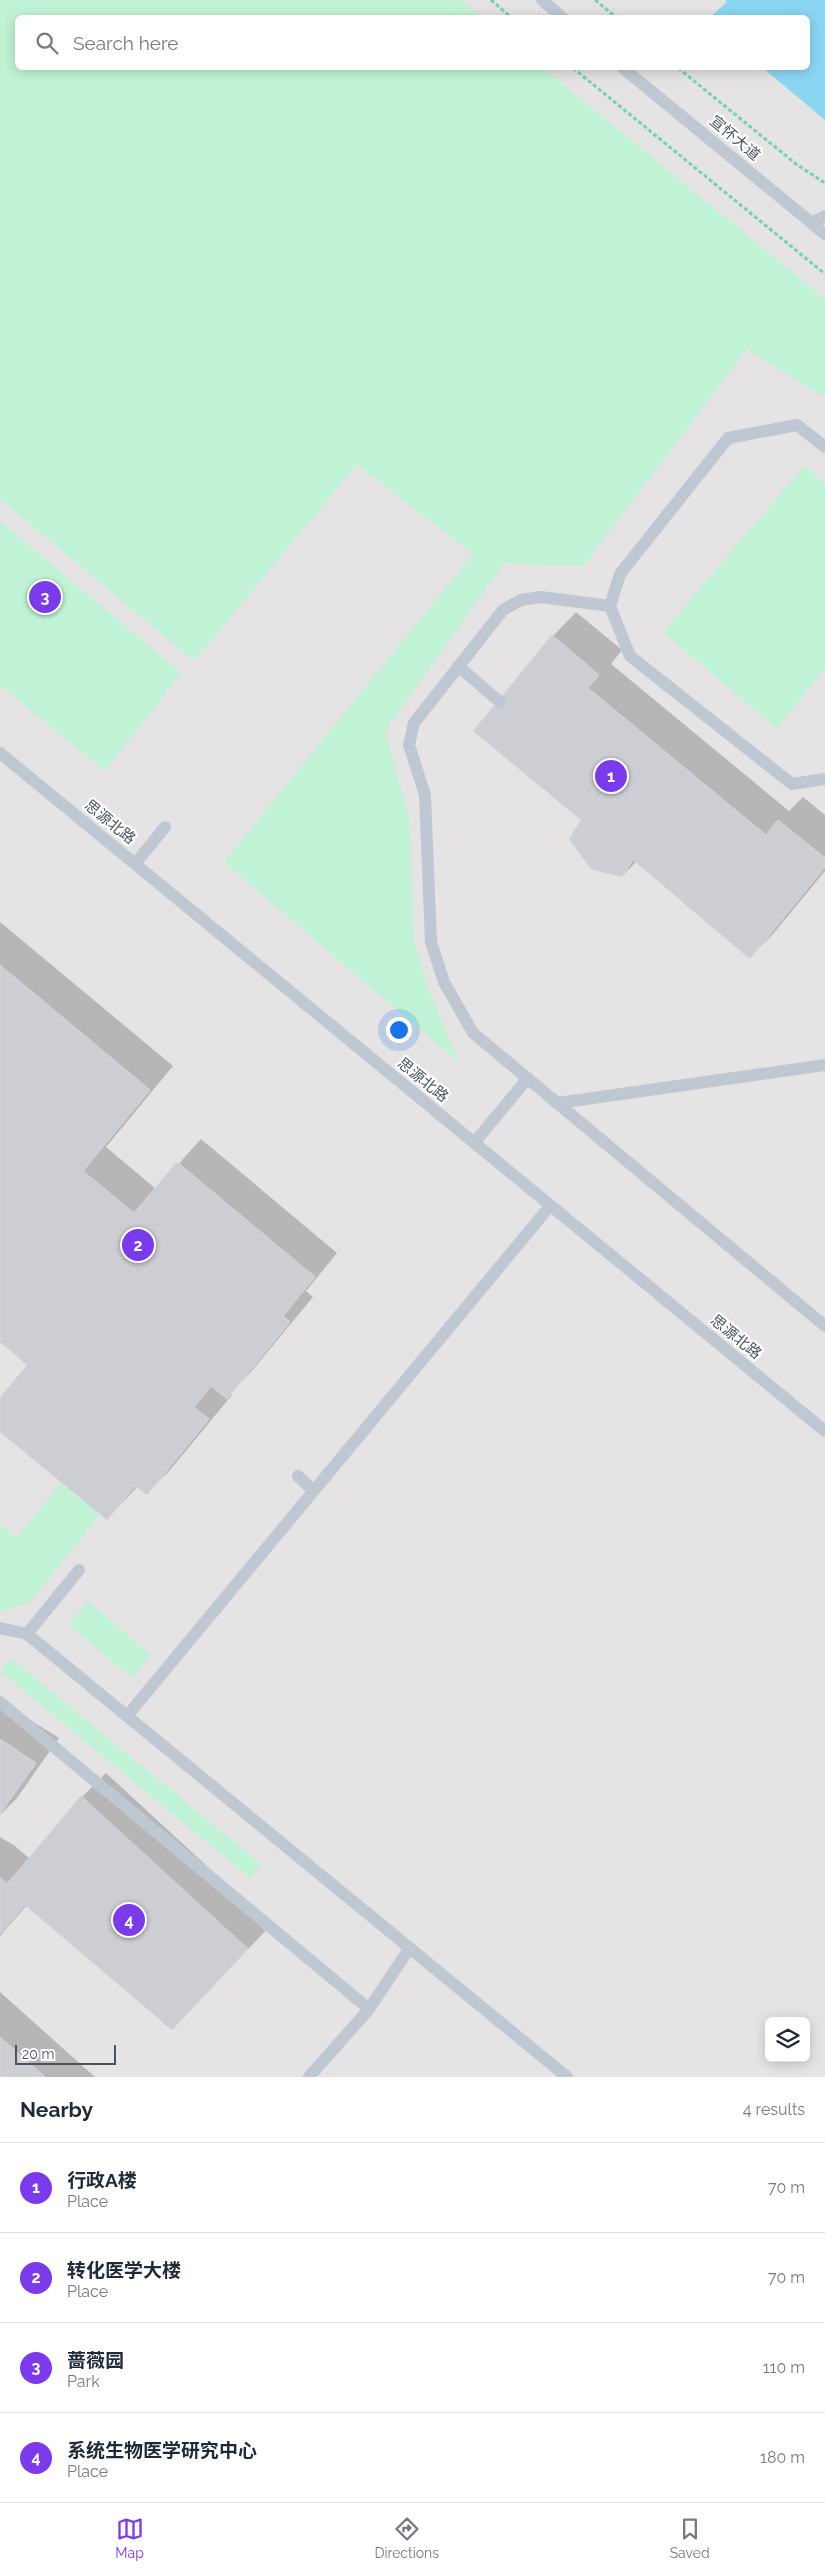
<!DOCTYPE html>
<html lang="en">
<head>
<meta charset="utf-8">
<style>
  :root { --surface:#fff; --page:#f2f2f3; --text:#1f2937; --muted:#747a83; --line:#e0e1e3; --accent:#7c3aed }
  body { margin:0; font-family:Raleway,"Noto Sans SC",sans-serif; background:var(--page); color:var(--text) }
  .controls { position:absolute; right:15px; bottom:15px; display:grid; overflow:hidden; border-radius:8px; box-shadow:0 2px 12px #0003 }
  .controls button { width:45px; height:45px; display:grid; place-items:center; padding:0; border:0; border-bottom:1px solid var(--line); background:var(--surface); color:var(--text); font:25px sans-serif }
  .scale { position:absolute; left:15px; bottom:12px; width:101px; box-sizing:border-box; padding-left:5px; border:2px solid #485461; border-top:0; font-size:14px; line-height:18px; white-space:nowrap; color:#485461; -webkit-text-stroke:4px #fff; paint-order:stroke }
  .you { position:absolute; left:398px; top:1029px; width:18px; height:18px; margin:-12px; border:4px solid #fff; border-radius:50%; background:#1a73e8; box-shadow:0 0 0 8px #1a73e833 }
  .badge { display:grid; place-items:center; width:32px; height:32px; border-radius:50%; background:var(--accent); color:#fff; font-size:16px; font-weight:700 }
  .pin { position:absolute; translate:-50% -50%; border:2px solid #fff; box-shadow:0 1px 5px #0006 }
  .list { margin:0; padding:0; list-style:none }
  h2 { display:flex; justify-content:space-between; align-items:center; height:65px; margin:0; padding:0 20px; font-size:21px }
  h2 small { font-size:16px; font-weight:400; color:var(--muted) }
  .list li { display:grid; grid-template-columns:32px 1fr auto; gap:15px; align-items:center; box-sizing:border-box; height:90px; padding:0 20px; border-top:1px solid var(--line) }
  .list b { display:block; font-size:19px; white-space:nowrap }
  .list p { margin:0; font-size:16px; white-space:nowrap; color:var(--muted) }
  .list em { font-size:16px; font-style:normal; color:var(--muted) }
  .icon { flex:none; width:28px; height:28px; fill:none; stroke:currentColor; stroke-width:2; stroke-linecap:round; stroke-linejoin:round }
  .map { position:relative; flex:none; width:825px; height:2077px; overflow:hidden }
  .search { position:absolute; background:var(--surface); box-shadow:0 2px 12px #0003; left:15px; right:15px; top:15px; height:55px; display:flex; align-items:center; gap:12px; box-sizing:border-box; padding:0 18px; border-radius:8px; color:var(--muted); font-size:19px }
  .sheet { height:425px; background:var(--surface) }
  nav { display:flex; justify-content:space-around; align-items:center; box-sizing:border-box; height:70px; border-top:1px solid var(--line); background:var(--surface); font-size:14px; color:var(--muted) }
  nav a { display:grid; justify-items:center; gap:2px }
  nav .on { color:var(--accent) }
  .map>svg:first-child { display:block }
</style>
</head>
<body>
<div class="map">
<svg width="825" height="2077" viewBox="0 0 825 2077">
  <rect width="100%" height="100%" fill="#f4f2f2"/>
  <path fill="#e5e3e4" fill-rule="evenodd" d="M0 0H825V2077H0ZM18 18H808V68H18ZM769 2021H806V2058H769Z"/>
  <path fill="#c0f3d6" d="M0 0H461L482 17 18 18V68H543L825 299V395L819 394 747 349 583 566 504 563 385 731 409 819 414 944 429 991 459 1063 224 862 473 554 357 464 194 661 0 499Z
    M804 466 825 484V669L776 728 663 632Z
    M0 521 181 673 105 771 0 685Z
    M61 1483 100 1515 30 1602 0 1611V1524L17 1538Z
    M88 1601 151 1655 132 1678 69 1625Z
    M11 1658 261 1864 250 1878 1 1672Z"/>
  <path fill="#8ad6f2" d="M725 0H825V120L763 68H808V18L710 17 727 2Z"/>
  <path fill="#0003" d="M576 612 622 650 611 664 789 811 803 797 825 815V871L773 934 750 957 637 861 622 876 583 819 553 636Z
    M0 922 173 1066 106 1147 156 1189 201 1139 337 1253 306 1291 313 1297 250 1373 230 1393 232 1395 170 1470 146 1494 138 1486 107 1519 0 1431V1399L29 1364 0 1341Z
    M0 1704 6 1705 59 1738 17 1798 0 1815Z
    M106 1773 271 1925 196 2004 27 1905 0 1936V1837L15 1846 30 1859 82 1797Z
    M0 1992 95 2077H0Z"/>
  <path fill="#ccced4" stroke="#d6d8dd" d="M552 635 599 675 588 688 766 835 778 820 825 858V867L750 959 633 860 622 877 591 869 569 839 581 820 473 731Z
    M0 965 150 1090 83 1171 134 1213 177 1162 315 1277 283 1316 290 1322 227 1399 211 1386 194 1407 209 1419 147 1495 135 1486 107 1520 0 1432V1397L27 1365 0 1342Z
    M0 1739 36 1763 0 1814Z
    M81 1796 248 1949 172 2030 25 1905 0 1934V1878L7 1884Z
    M0 2037 45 2077H0Z"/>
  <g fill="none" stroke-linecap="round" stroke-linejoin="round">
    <path stroke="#75d3aa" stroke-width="3" stroke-dasharray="4 2.5" stroke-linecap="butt" d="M491 0 512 18
      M595 0 617 18
      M573 68 825 274
      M678 68 796 164 825 183"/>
    <path stroke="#bfc8d2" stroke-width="12" d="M542 0 563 18
      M623 68 825 234
      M811 223 825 216
      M825 447 797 425 728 438 620 574 610 606 630 656 792 784 825 779
      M610 606 541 597 521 600 503 610 414 723 409 745 425 795 431 942 444 982 473 1033 825 1326
      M458 666 500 702
      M0 753 825 1431
      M135 864 165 827
      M558 1103 825 1065
      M474 1143 528 1078
      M298 1476 314 1491
      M0 1628 27 1634 567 2077
      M27 1634 79 1570
      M0 1702 369 2009
      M127 1716 550 1206
      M309 2077 369 2009 409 1949"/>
  </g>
  <g text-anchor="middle" stroke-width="4.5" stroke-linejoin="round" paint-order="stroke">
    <g font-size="15" fill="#485461" stroke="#fff">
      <text transform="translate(735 138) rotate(40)" y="5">宣怀大道</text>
      <text transform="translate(110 822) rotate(39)" y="5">思源北路</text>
      <text transform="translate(423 1080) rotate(39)" y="5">思源北路</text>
      <text transform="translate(736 1337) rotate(39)" y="5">思源北路</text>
    </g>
  </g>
</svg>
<div class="controls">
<button><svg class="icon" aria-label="layers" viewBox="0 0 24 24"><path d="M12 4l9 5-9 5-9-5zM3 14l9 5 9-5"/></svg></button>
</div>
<div class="scale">20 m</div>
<div class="you"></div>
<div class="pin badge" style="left:611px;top:776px">1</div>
<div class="pin badge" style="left:138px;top:1245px">2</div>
<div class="pin badge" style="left:45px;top:597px">3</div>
<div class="pin badge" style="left:129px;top:1920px">4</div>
<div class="search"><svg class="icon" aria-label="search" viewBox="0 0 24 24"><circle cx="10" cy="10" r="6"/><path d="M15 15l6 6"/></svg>Search here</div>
</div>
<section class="sheet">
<h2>Nearby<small>4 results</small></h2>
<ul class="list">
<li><span class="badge">1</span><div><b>行政A楼</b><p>Place</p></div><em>70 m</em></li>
<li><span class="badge">2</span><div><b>转化医学大楼</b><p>Place</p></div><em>70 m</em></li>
<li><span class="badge">3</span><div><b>蔷薇园</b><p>Park</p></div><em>110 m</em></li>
<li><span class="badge">4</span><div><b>系统生物医学研究中心</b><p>Place</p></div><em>180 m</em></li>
</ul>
</section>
<nav>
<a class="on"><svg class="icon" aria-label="map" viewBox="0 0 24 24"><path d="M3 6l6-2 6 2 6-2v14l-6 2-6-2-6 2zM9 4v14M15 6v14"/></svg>Map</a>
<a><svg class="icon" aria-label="directions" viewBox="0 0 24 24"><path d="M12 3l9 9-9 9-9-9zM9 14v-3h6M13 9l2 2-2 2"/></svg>Directions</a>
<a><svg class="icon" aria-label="saved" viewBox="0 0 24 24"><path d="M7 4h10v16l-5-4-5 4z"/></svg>Saved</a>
</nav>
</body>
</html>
